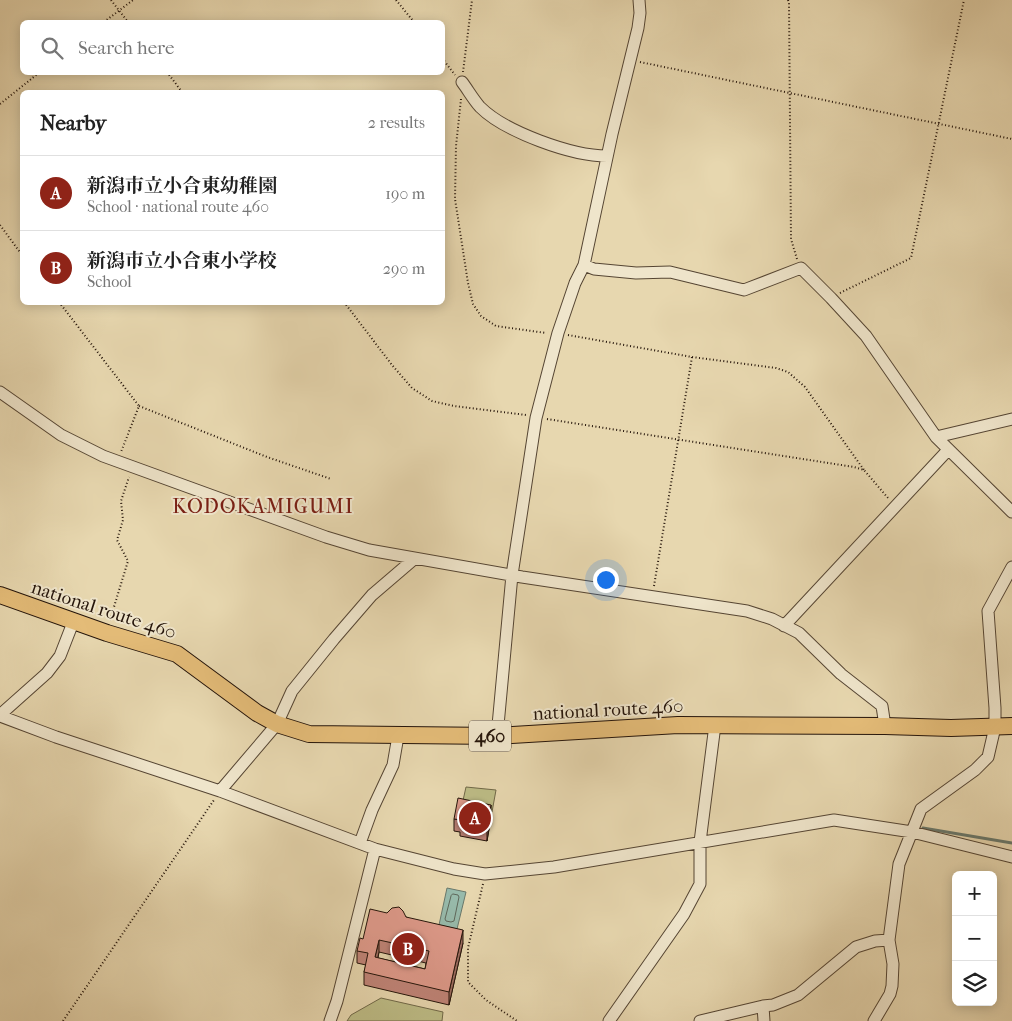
<!DOCTYPE html>
<html lang="en">
<head>
<meta charset="utf-8">
<style>
  :root { --surface:#fff; --page:#f2f2f2; --text:#222; --muted:#767676; --line:#e0e0e0; --accent:#8f2418 }
  body { margin:0; font-family:"IM FELL French Canon","Noto Serif JP",serif; background:var(--page); color:var(--text) }
  .controls { position:absolute; right:15px; bottom:15px; display:grid; overflow:hidden; border-radius:8px; box-shadow:0 2px 12px #0003 }
  .controls button { width:45px; height:45px; display:grid; place-items:center; padding:0; border:0; border-bottom:1px solid var(--line); background:var(--surface); color:var(--text); font:25px sans-serif }
  .you { position:absolute; left:605px; top:579px; width:18px; height:18px; margin:-12px; border:4px solid #fff; border-radius:50%; background:#1a73e8; box-shadow:0 0 0 8px #1a73e833 }
  .badge { display:grid; place-items:center; width:32px; height:32px; border-radius:50%; background:var(--accent); color:#fff; font-size:16px; font-weight:700 }
  .pin { position:absolute; translate:-50% -50%; border:2px solid #fff; box-shadow:0 1px 5px #0006 }
  .list { margin:0; padding:0; list-style:none }
  h2 { display:flex; justify-content:space-between; align-items:center; height:65px; margin:0; padding:0 20px; font-size:21px }
  h2 small { font-size:16px; font-weight:400; color:var(--muted) }
  .list li { display:grid; grid-template-columns:32px 1fr auto; gap:15px; align-items:center; box-sizing:border-box; height:75px; padding:0 20px; border-top:1px solid var(--line) }
  .list b { display:block; font-size:19px; white-space:nowrap }
  .list p { margin:0; font-size:16px; white-space:nowrap; color:var(--muted) }
  .list em { font-size:16px; font-style:normal; color:var(--muted) }
  .icon { flex:none; width:28px; height:28px; fill:none; stroke:currentColor; stroke-width:2; stroke-linecap:round; stroke-linejoin:round }
  .map { position:relative; flex:none; width:1012px; height:1021px; overflow:hidden }
  .search { position:absolute; background:var(--surface); box-shadow:0 2px 12px #0003; left:20px; top:20px; width:425px; height:55px; display:flex; align-items:center; gap:12px; box-sizing:border-box; padding:0 18px; border-radius:8px; color:var(--muted); font-size:19px }
  .panel { position:absolute; background:var(--surface); box-shadow:0 2px 12px #0003; left:20px; top:90px; width:425px; height:215px; border-radius:8px }
  .map>svg:first-child { display:block }
</style>
</head>
<body>
<div class="map">
<svg width="1012" height="1021" viewBox="0 0 1012 1021">
  <rect width="100%" height="100%" fill="#e7d7af"/>
  <filter id="stains"><feTurbulence type="fractalNoise" baseFrequency=".004" numOctaves="4"/><feColorMatrix values="0 0 0 0 .2 0 0 0 0 .09 0 0 0 0 .02 0 0 0 .5 -.17"/></filter>
  <radialGradient id="worn" r=".72"><stop offset=".6" stop-color="#630" stop-opacity="0"/><stop offset="1" stop-color="#630" stop-opacity=".3"/></radialGradient>
  <path fill="#bdbc86" stroke="#706848" d="M466 787 496 790 492 812 462 805Z
    M381 998 443 1012 442 1021H347L351 1015Z"/>
  <path fill="#97baab" stroke="#69786b" d="M447 888 466 892 457 929 439 925Z"/>
  <g fill="none" stroke-linecap="round" stroke-linejoin="round">
    <path stroke="#5e675a" stroke-width="1" d="M453 894 458 895 459 897 454 921 451 922 446 921 445 919 451 896Z"/>
    <path stroke="#69786b" stroke-width="3" d="M923 828 1012 843"/>
    <g stroke="#554533" stroke-width="13">
      <path id="minor" d="M462 82C468 90 473 99 480 107 505 132 572 156 607 156
        M584 265 594 269 636 273 670 272 744 290 801 268 831 298 866 336 936 437 1012 512
        M0 392 61 435 103 456 326 537 369 550 522 577 747 611 772 619 799 633 841 674 882 706 885 726
        M936 437 1012 419
        M784 626 948 450
        M0 715 47 673 60 656 74 620
        M0 716 56 737 220 791 375 849 454 869 485 874 554 867 834 820 912 832 1012 857
        M497 736 512 575 536 418 558 333 575 283 584 265 612 134 638 28 640 13 639 0
        M220 791 277 724 292 691 334 639 372 595 414 559
        M360 843 372 810 393 765 398 736
        M763 1006 764 1021
        M330 1021 337 1001 375 849
        M609 1021 684 914 700 884V842L715 725
        M700 1021 763 1006 773 1005 798 995 856 947 875 941 889 940
        M874 1021 890 994 892 986 893 964 889 940 899 864 921 809 975 770 988 757 995 727V708L988 611 1012 567"/>
    </g>
    <g stroke="#24140a" stroke-width="18">
      <path id="highway" d="M0 595 107 633 177 654 257 713 277 724 309 734 497 736 678 725 885 726 951 728 1012 726"/>
    </g>
    <path stroke="#24140a" stroke-width="2" stroke-dasharray="1 2.5" stroke-linecap="butt" d="M111 0 128 22
      M396 0 414 22
      M788 0 789 3 791 239 797 259
      M104 22 133 0
      M442 58 455 75
      M640 62 1012 139
      M167 72 182 92
      M463 72 472 0
      M461 99 456 146 455 199 468 283 473 304 481 316 496 326 546 333
      M0 104 40 72
      M0 225 22 255
      M840 293 911 258 964 0
      M59 302 139 406 121 452
      M344 302 392 365 412 388 432 401 454 406 526 415
      M568 335 692 357 776 368 788 372 805 387 864 470
      M139 406 267 457 331 479
      M547 419 854 467 864 470 888 498
      M654 586 692 357
      M110 620 128 561 117 540 123 520 121 501 129 477
      M483 884 468 948V982L486 1000 517 1021
      M63 1021 214 800"/>
    <use href="#minor" stroke="#efe5cb" stroke-width="11"/>
    <use href="#highway" stroke="#e4bc78" stroke-width="16"/>
  </g>
  <path fill="#c08478" stroke="#24140a" fill-rule="evenodd" d="M491 817 487 841 460 836V832L454 831V819Z
    M387 913 406 917 463 943 449 1005 364 985V972L366 965 357 963V951L363 939ZM379 952 426 963 425 969 378 958Z"/>
  <path fill="#9c6c61" stroke="#24140a" d="M491 805V817L487 841V828Z
    M463 930V943L449 1005V992Z
    M379 940V952L375 970V957Z"/>
  <path fill="#df9a8b" stroke="#24140a" fill-rule="evenodd" d="M458 798 491 805 487 828 460 823 461 820 454 819Z
    M399 907 403 911 406 917 463 930 449 992 364 972 368 953 357 951 360 938 363 939 370 909 387 913 392 908ZM379 940 429 951 425 969 375 957Z"/>
  <g text-anchor="middle" stroke-width="4" stroke-linejoin="round" paint-order="stroke">
    <rect fill="#efe5cb" stroke="#615344" stroke-width="1" x="469" y="720.5" width="42" height="31" rx="4"/>
    <g font-size="18" font-weight="bold" fill="#24140a">
      <text x="490" y="742">460</text>
    </g>
    <g font-size="19" fill="#24140a" stroke="#efe5cb">
      <text transform="translate(104 609) rotate(18)" y="7">national route 460</text>
      <text transform="translate(608 709) rotate(-3)" y="7">national route 460</text>
    </g>
    <g font-size="20" letter-spacing="1" fill="#7a1f14" stroke="#efe5cb">
      <text x="263" y="513">KODOKAMIGUMI</text>
    </g>
  </g>
  <rect width="100%" height="100%" filter="url(#stains)"/>
  <rect width="100%" height="100%" fill="url(#worn)"/>
</svg>
<div class="controls">
<button>+</button>
<button>−</button>
<button><svg class="icon" aria-label="layers" viewBox="0 0 24 24"><path d="M12 4l9 5-9 5-9-5zM3 14l9 5 9-5"/></svg></button>
</div>
<div class="you"></div>
<div class="pin badge" style="left:475px;top:818px">A</div>
<div class="pin badge" style="left:408px;top:949px">B</div>
<div class="search"><svg class="icon" aria-label="search" viewBox="0 0 24 24"><circle cx="10" cy="10" r="6"/><path d="M15 15l6 6"/></svg>Search here</div>
<section class="panel">
<h2>Nearby<small>2 results</small></h2>
<ul class="list">
<li><span class="badge">A</span><div><b>新潟市立小合東幼稚園</b><p>School · national route 460</p></div><em>190 m</em></li>
<li><span class="badge">B</span><div><b>新潟市立小合東小学校</b><p>School</p></div><em>290 m</em></li>
</ul>
</section>
</div>
</body>
</html>
